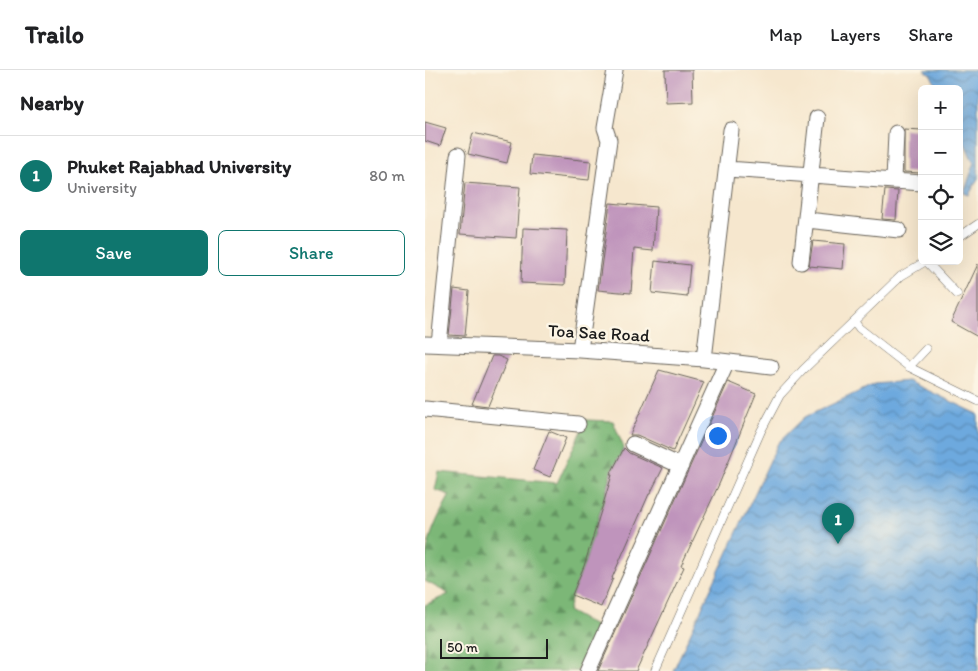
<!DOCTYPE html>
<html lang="en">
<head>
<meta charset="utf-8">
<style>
  :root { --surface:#fff; --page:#f2f2f2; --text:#202124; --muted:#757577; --line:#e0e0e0; --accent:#0f766e }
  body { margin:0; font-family:Itim,sans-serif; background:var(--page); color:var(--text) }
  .controls { position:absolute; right:15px; top:15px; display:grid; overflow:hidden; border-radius:8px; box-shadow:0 5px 20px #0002 }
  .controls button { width:45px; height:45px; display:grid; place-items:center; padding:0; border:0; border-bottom:1px solid var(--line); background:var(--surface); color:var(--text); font:25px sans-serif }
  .scale { position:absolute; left:15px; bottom:12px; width:108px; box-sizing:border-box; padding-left:5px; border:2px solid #1c1c1c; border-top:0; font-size:14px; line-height:18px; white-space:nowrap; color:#1c1c1c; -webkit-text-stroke:4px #fcf5e5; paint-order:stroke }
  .you { position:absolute; left:292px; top:365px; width:18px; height:18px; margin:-12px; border:4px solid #fff; border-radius:50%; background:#1a73e8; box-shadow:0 0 0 8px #1a73e833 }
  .badge { display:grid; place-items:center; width:32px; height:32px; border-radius:50%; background:var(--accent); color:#fff; font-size:16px; font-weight:700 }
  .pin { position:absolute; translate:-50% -41px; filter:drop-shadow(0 1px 2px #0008) }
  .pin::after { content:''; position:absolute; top:26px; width:18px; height:15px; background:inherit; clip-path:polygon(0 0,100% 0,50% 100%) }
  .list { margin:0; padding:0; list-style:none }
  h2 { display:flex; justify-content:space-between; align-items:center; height:65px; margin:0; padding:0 20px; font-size:21px }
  h2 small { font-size:16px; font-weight:400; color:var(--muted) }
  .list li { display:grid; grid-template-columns:32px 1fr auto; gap:15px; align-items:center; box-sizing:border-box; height:80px; padding:0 20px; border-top:1px solid var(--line) }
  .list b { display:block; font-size:19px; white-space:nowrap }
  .list p { margin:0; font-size:16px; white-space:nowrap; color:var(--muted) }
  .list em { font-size:16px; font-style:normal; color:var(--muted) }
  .actions { display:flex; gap:10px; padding:15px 20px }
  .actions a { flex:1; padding:11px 0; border:1px solid var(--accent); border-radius:8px; text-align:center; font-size:18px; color:var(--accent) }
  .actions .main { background:var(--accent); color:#fff }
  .icon { flex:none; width:28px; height:28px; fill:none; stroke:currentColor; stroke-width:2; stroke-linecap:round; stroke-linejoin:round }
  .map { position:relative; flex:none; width:553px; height:601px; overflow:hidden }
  header { display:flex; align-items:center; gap:30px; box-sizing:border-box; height:70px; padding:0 25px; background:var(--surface); border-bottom:1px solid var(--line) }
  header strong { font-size:24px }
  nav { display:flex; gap:28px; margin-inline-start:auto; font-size:18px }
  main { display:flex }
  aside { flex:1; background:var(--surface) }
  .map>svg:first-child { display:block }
</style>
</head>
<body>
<header>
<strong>Trailo</strong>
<nav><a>Map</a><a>Layers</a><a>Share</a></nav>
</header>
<main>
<aside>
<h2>Nearby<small></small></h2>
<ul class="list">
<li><span class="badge">1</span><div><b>Phuket Rajabhad University</b><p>University</p></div><em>80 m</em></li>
</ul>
<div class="actions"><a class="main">Save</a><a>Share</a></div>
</aside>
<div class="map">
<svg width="553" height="601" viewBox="0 0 553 601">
  <defs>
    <pattern id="forest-firs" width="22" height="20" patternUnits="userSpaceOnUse" patternTransform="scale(1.25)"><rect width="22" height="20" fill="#7bb777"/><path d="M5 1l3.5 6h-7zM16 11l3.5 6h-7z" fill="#649461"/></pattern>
    <pattern id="water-waves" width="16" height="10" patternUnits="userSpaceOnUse" patternTransform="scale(1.25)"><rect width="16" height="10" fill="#6da9de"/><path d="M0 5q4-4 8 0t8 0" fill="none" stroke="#5989b3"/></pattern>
  </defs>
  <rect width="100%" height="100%" fill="#fcf5e5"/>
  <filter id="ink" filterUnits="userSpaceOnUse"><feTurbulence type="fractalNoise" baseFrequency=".02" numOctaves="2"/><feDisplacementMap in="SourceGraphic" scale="10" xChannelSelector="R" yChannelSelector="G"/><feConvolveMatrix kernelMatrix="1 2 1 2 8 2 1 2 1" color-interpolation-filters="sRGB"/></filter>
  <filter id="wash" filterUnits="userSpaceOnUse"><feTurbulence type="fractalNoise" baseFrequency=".0096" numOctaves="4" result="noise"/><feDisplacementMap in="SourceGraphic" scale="20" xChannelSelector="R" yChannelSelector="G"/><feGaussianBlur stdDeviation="1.12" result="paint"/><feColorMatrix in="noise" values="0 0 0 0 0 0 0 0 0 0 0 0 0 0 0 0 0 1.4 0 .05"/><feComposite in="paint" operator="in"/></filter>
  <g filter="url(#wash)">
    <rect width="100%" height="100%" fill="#f6e7ce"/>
    <path fill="url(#forest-firs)" stroke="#4c6a4a" d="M161 350 188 351 199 378 185 405V410L159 496 147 525 143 541 172 557 152 601H0V535L24 524 0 511C0 473 7 458 25 425L10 420 14 402 132 413Z"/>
    <path fill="url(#water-waves)" stroke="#44627d" d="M499 0H553V108L544 125 539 123 549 94 534 60V19H513L506 5Z
      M483 311 553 344V601H248L353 373 380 347 450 314Z"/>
    <g id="blocks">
      <path fill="#bf94bc" d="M240 0H267L268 32 241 33Z
        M0 52 21 58 15 76 0 71Z
        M479 59 497 60V103L479 102Z
        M48 63 87 72 82 93 43 84Z
        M107 85 166 91 164 110 105 104Z
        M40 113 95 117 91 168 35 164Z
        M460 120 473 121 471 150 457 149Z
        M185 133 231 137 228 181 209 179 206 223 173 220Z
        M98 158 142 160 140 215 96 213Z
        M388 171 420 174 418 199 384 196Z
        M230 191 265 195 262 227 227 223Z
        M553 194V267L526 252Z
        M29 219 44 221 40 266 24 265Z
        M67 286H73L82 290 63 336 47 334Z
        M234 300 279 312 248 381 212 365H205Z
        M303 312 331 324 295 412 256 496 259 497 211 601H173Z
        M124 361 141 368 125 407 108 400Z
        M199 378 204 383 238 398 225 424H224L187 508H188L176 537 147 525 159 496 187 405H185Z"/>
    </g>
  </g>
  <g filter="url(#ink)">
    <use href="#blocks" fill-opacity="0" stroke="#68635a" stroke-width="1"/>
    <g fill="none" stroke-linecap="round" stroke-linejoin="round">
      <g stroke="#68635a" stroke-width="9">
        <path id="service" d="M534 167 553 154
          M501 191 532 224
          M429 251 434 258 484 297 501 279
          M484 297 553 331
          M230 601 336 361 355 325 378 300 476 206 501 191"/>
      </g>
      <g stroke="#68635a" stroke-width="17">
        <path id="minor" d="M302 99 497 113
          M469 110 471 63
          M382 150 474 160
          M376 192 392 48
          M0 274 155 280 279 289 346 297
          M14 274 33 85
          M155 280 184 70 180 58 190 0
          M279 289 306 60
          M0 339 153 354
          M208 374 256 396
          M163 601 302 292"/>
      </g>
      <use href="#service" stroke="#fff" stroke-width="8"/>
      <use href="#minor" stroke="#fff" stroke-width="15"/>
    </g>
  </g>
  <g text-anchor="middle" stroke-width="5" stroke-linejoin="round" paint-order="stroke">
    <g font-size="18" fill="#1c1c1c" stroke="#fcf5e5">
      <text transform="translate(174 263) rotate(3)" y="6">Toa Sae Road</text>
    </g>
  </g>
</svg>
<div class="controls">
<button>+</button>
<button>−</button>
<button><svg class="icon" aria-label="locate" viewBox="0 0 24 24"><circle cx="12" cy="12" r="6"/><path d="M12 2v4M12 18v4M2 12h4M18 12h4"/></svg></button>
<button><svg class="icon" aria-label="layers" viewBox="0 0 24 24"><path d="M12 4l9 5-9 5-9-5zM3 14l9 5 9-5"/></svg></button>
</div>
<div class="scale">50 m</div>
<div class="you"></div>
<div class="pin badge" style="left:413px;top:474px">1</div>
</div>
</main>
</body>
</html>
